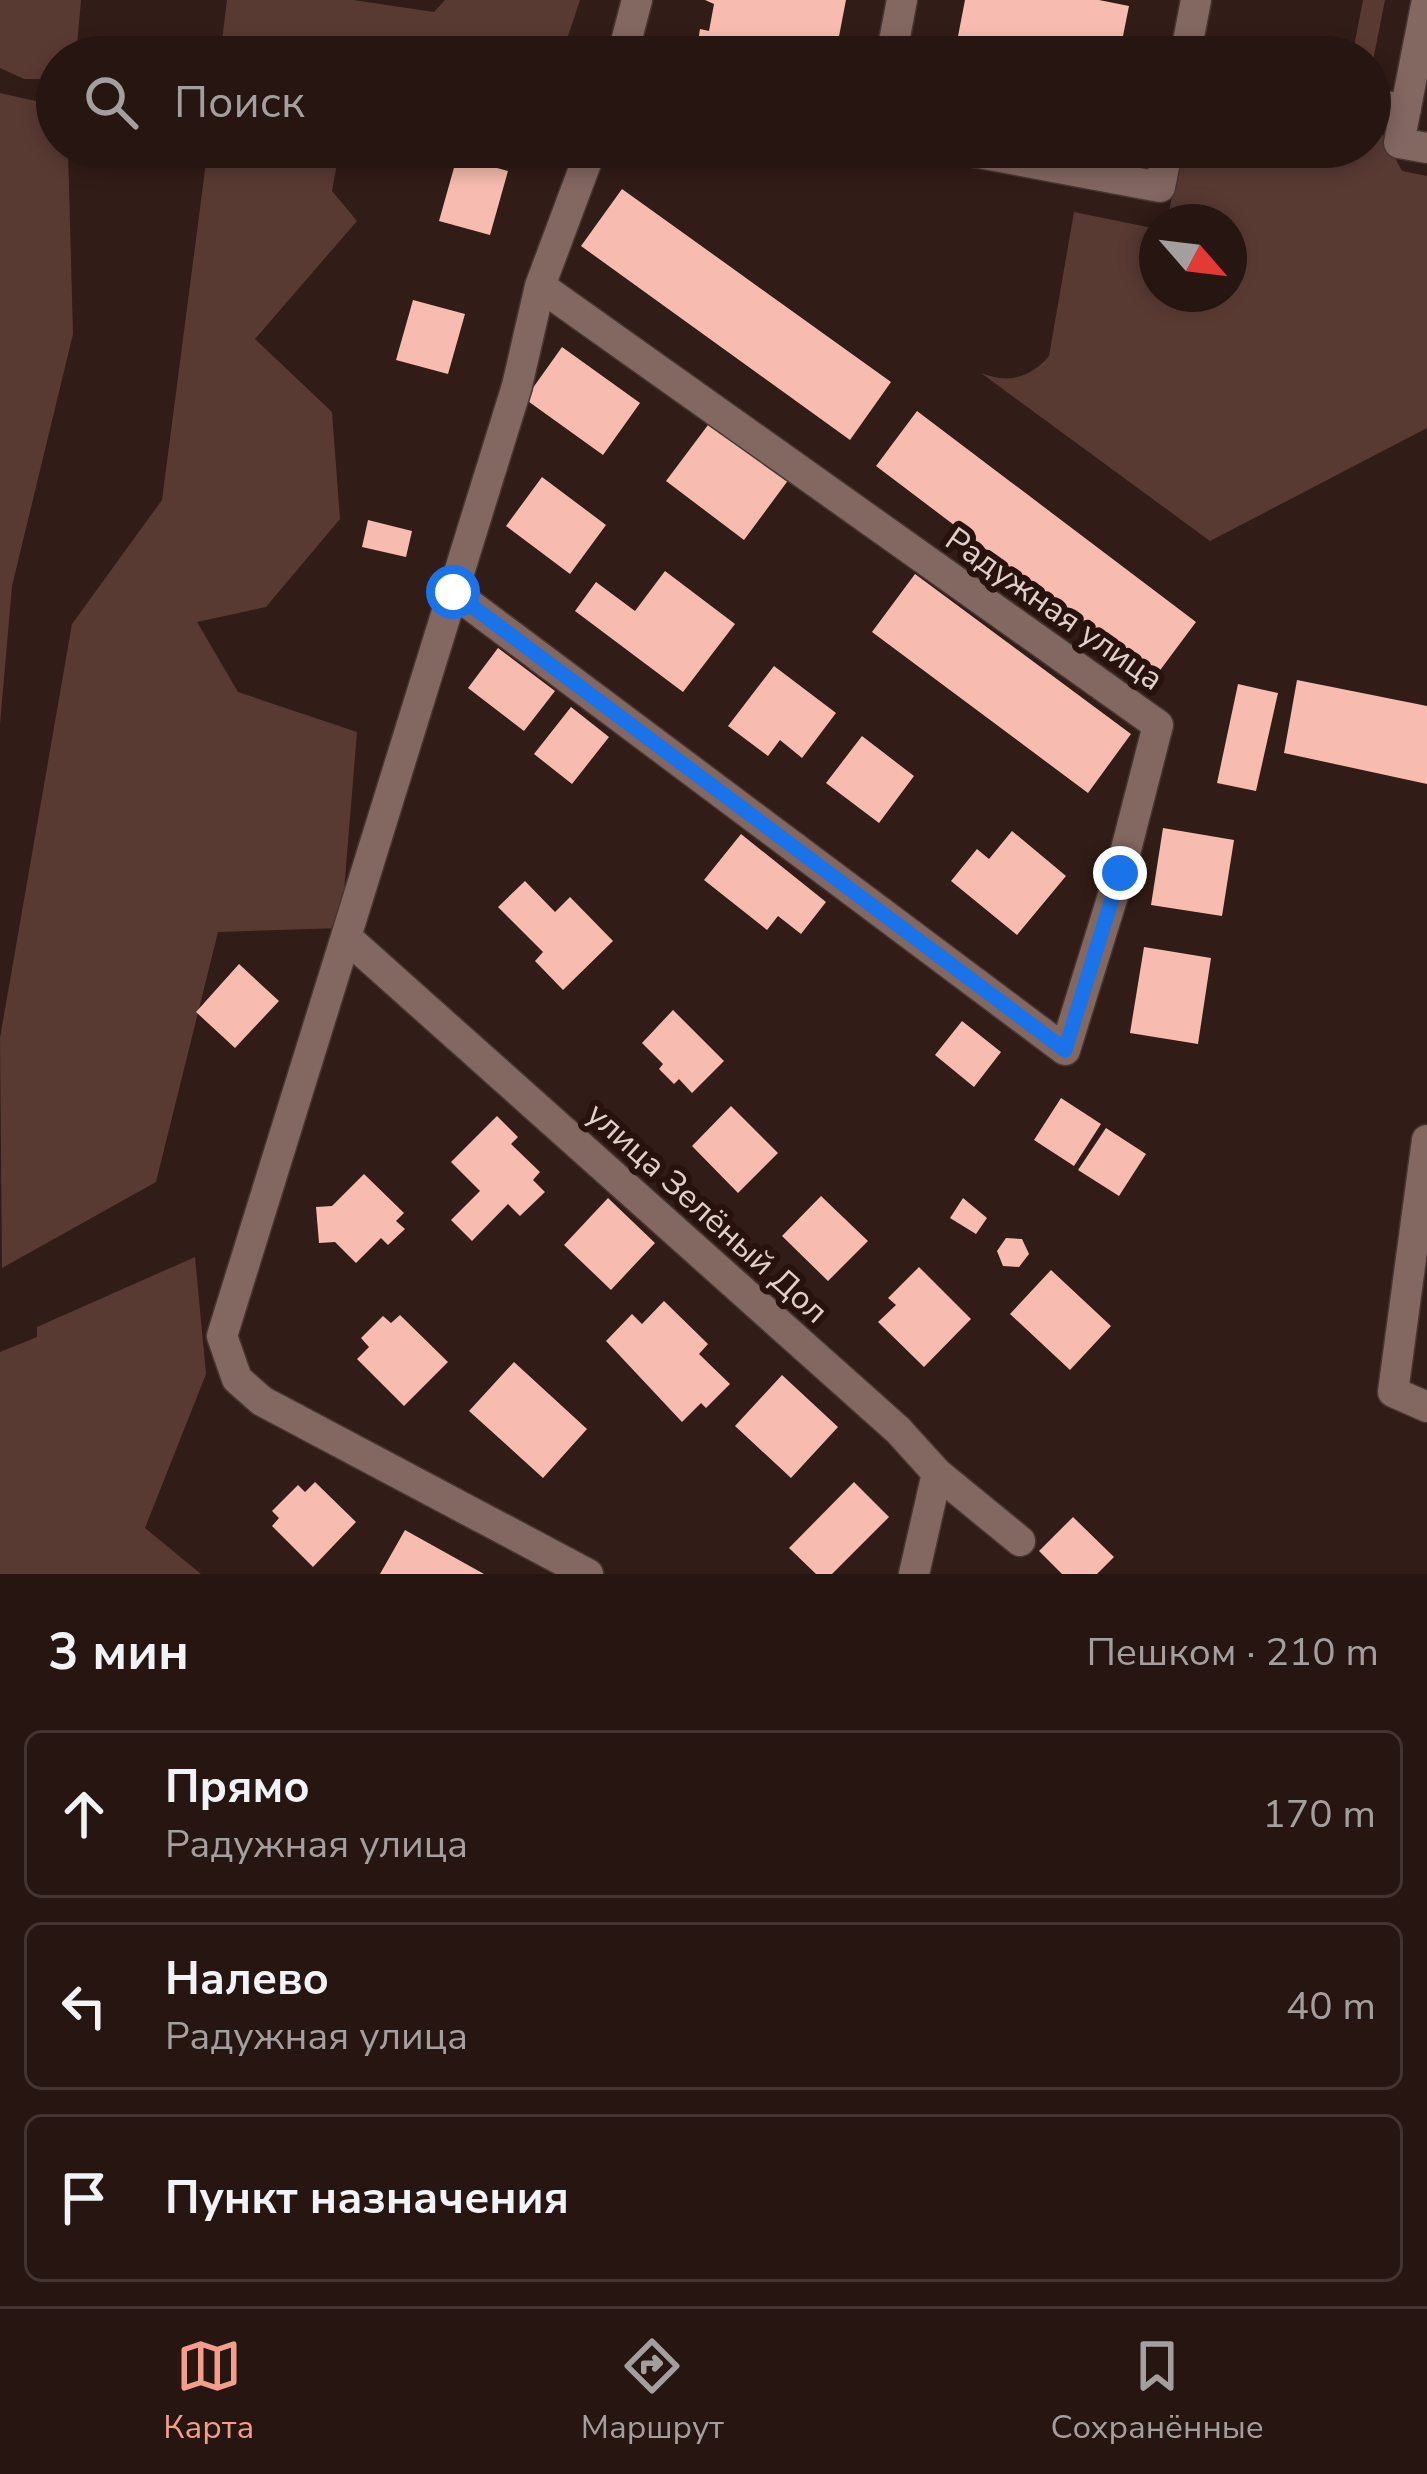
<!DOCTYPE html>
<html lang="ru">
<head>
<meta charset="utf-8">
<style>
  :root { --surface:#261511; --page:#2e1e1a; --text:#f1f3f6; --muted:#a49f9f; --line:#423431; --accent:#f49d8b }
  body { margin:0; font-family:"Nunito Sans",sans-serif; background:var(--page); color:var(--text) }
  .compass { position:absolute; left:1139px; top:204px; width:108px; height:108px; border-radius:50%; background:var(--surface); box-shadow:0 6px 18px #0003; rotate:118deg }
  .stop { position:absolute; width:36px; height:36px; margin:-27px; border:9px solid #1a73e8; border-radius:50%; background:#fff }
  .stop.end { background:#1a73e8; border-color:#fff; box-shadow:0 3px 12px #0008 }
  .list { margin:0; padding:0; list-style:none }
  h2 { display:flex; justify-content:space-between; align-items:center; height:156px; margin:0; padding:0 48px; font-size:51px }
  h2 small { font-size:39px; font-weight:400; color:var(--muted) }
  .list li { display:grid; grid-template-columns:78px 1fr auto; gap:36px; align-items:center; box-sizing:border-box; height:168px; margin:0 24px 24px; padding:0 24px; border:3px solid var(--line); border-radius:18px }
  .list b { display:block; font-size:45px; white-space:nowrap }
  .list p { margin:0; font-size:39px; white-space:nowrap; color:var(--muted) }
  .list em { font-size:39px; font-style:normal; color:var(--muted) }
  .icon { flex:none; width:66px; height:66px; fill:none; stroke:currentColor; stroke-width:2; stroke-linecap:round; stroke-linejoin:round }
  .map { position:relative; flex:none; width:1427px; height:1574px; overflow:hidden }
  .search { position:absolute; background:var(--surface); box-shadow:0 6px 18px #0003; left:36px; right:36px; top:36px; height:132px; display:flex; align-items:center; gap:30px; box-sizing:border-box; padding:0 42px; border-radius:66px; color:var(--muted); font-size:45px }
  .sheet { height:732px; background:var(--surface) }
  nav { display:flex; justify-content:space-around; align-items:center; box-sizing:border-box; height:168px; border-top:3px solid var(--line); background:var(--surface); font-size:33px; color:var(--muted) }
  nav a { display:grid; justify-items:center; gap:6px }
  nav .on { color:var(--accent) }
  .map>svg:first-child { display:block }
</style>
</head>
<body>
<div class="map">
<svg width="1427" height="1574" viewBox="0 0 1427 1574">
  <rect width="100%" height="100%" fill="#321c17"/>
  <path fill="#593a33" d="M0 0H81L76 57H57V79H24L0 68Z
    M227 0H353L434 12 445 0H580L561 57H220Z
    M1363 0H1385L1370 76V57H1352Z
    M1235 38 1329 57H1231Z
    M0 93 49 104 57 123V147L68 150 73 334 12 586 0 724Z
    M1370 122 1377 124 1402 171 1427 176V428L1210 541 981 373C1008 384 1030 378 1049 356L1074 212 1157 229V294H1229V222H1167L1182 147H1370Z
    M208 147H340L332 191 357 221 255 339 332 412 340 519 266 607 197 622 238 692 357 732 341 928 218 932 156 1182 2 1268 0 1038 72 624 162 500Z
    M195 1257 206 1374 145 1528 201 1574H0V1352L37 1337V1327Z"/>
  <path fill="#f7bcaf" d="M705 0H846L835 57H789L759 51 758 57H747L697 48 700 29 709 31 714 4Z
    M965 0H1099L1129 6 1123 36 1129 37 1125 57H954Z
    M457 157 508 171 490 235 439 221Z
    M622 189 891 382 850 440 581 246Z
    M413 300 465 314 448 374 396 360Z
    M562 347 640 403 603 455 525 399Z
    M917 411 1196 622 1155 677 876 466Z
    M717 413 795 471 744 540 666 481Z
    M542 477 606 525 570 574 506 526Z
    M368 520 412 531 406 557 362 547Z
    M665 571 735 624 683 692 575 611 596 582 635 611Z
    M915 574 1131 734 1088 793 872 632Z
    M498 648 555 691 524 731 468 688Z
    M774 666 836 713 802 758 780 740 768 756 728 726Z
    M1297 680 1427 706V784L1284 753Z
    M1238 684 1278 693 1256 791 1217 783Z
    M571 707 609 737 572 784 534 754Z
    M862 736 914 776 879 823 826 783Z
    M1163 828 1234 840 1222 916 1151 905Z
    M1012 831 1066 876 1017 935 951 881 977 849 989 859Z
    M741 834 826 902 801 934 778 916 767 930 704 880Z
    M525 881 555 912 570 897 613 941 563 990 535 961 543 952 498 907Z
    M1144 947 1211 958 1198 1044 1130 1033Z
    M239 964 279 1001 235 1048 196 1012Z
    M673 1010 724 1061 692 1093 679 1079 674 1084 659 1069 663 1064 642 1043Z
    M962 1021 1001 1052 974 1087 935 1055Z
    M1061 1098 1101 1124 1074 1166 1034 1140Z
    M731 1106 778 1153 738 1193 692 1146Z
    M497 1116 518 1137 511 1144 540 1172 533 1180 545 1192 520 1216 508 1204 472 1241 451 1220 480 1191 451 1162Z
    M1106 1128 1146 1154 1119 1196 1078 1170Z
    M364 1174 404 1213 396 1221 405 1229 388 1245 381 1238 356 1263 335 1242 319 1243 316 1207 332 1206Z
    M821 1196 868 1241 828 1281 782 1236Z
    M608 1198 655 1243 611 1290 564 1245Z
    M963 1198 987 1218 976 1234 950 1218Z
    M1006 1238 1022 1239 1029 1254 1019 1267 1003 1266 997 1251Z
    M919 1267 971 1319 924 1367 878 1322 896 1305 888 1298Z
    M1051 1270 1111 1326 1070 1370 1010 1314Z
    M664 1301 708 1344 699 1354 730 1384 706 1408 701 1403 682 1422 606 1341 632 1314 642 1324Z
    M400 1315 448 1362 404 1406 357 1359 369 1347 361 1338 383 1316 391 1323Z
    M514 1362 587 1429 543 1478 469 1411Z
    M782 1375 838 1427 791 1478 735 1426Z
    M315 1482 356 1522 313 1567 272 1526 279 1518 272 1511 298 1485 305 1492Z
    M854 1482 889 1517 832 1574H816L789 1548Z
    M1073 1517 1114 1557 1097 1574H1062L1039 1551Z
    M405 1530 484 1574H380Z"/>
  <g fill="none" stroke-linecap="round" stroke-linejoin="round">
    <g stroke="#493633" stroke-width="33">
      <path id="minor" d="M1427 0 1399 143 1427 148
        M622 57 637 0
        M891 57 902 0
        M1185 57 1196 0
        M1370 104 1406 109
        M947 147 1160 187 1168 147
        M453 592 1065 1050 1120 873 1158 725 540 286
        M346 937 898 1430 937 1473 1020 1541
        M1427 1140 1393 1392 1427 1407
        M588 1574 262 1401 237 1379 222 1336 517 386 540 286 592 147
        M914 1574 937 1473"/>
    </g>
    <use href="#minor" stroke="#836761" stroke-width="30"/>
  </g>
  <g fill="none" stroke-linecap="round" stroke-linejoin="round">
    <path stroke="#1a73e8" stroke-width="15" d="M453 592 1065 1050 1120 873"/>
  </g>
  <g text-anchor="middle" stroke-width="12" stroke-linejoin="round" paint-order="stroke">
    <g font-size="33" fill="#e0d0cc" stroke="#28120e">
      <text transform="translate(1055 608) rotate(35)" y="12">Радужная улица</text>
      <text transform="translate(708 1212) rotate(42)" y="12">улица Зелёный Дол</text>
    </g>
  </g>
</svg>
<svg class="compass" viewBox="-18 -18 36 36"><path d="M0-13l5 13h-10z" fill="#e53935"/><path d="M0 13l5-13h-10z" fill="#a49f9f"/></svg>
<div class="stop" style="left:453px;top:592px"></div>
<div class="stop end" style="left:1120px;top:873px"></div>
<div class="search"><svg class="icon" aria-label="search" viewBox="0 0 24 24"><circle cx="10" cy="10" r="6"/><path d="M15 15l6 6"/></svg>Поиск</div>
</div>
<section class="sheet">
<h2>3 мин<small>Пешком · 210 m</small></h2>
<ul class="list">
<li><svg class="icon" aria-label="ahead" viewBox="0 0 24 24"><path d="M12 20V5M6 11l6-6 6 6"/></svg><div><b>Прямо</b><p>Радужная улица</p></div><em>170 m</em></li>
<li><svg class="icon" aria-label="left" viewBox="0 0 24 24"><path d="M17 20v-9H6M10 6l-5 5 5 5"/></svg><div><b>Налево</b><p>Радужная улица</p></div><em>40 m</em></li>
<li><svg class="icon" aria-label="arrive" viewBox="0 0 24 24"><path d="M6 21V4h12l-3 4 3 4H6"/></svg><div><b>Пункт назначения</b></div></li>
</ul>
</section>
<nav>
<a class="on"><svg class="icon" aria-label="map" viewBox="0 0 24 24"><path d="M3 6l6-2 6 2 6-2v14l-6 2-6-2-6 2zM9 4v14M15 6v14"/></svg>Карта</a>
<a><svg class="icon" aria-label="directions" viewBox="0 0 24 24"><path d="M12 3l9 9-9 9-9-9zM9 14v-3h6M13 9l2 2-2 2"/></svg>Маршрут</a>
<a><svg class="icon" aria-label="saved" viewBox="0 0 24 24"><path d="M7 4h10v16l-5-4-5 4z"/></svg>Сохранённые</a>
</nav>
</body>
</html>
